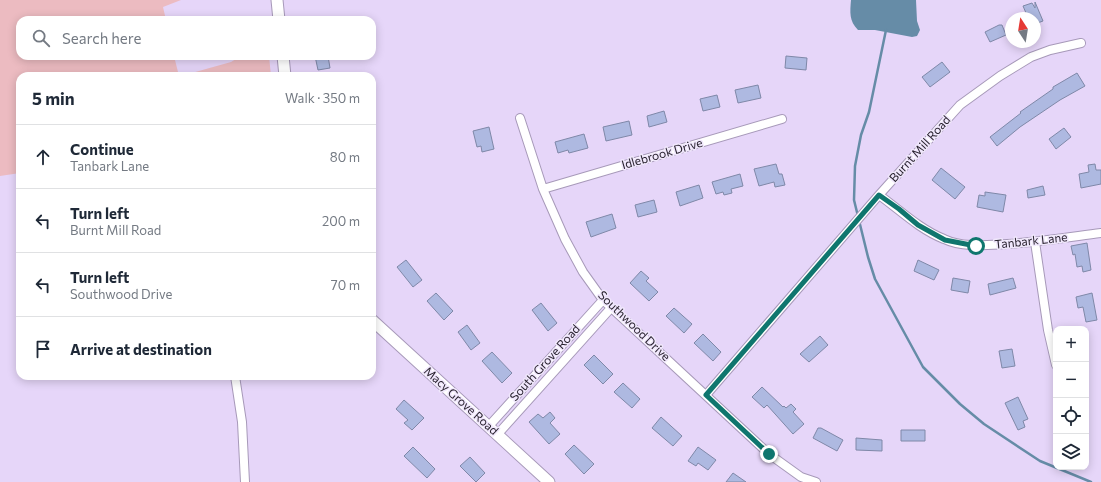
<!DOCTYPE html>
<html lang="en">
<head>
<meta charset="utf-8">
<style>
  :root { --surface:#fff; --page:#f6f6f7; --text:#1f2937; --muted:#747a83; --line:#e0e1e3 }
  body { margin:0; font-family:Commissioner,sans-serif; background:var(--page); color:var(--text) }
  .controls { position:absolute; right:12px; bottom:12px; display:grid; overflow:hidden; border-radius:8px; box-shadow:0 2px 10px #0003 }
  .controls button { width:36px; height:36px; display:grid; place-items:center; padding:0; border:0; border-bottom:1px solid var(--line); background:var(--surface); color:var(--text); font:20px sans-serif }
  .compass { position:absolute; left:1005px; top:12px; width:36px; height:36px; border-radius:50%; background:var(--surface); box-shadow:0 2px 10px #0003; rotate:348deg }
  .stop { position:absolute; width:12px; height:12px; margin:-9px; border:3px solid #0f766e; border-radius:50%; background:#fff }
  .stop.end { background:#0f766e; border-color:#fff; box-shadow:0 1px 4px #0008 }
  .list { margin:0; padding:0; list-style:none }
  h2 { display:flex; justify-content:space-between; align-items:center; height:52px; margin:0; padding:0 16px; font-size:17px }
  h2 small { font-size:13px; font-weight:400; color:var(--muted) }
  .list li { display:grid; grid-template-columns:26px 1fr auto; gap:12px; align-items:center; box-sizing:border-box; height:64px; padding:0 16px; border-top:1px solid var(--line) }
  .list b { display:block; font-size:15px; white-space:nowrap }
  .list p { margin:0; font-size:13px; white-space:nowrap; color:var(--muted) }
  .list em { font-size:13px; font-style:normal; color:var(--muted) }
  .icon { flex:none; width:22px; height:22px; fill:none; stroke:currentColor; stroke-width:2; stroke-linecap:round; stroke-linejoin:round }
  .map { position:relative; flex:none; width:1101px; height:482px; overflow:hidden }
  .search { position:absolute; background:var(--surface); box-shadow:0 2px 10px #0003; left:16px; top:16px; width:360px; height:44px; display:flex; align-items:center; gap:10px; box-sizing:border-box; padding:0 14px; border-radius:12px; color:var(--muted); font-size:15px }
  .panel { position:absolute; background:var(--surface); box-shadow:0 2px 10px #0003; left:16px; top:72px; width:360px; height:308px; border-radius:12px }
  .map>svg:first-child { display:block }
</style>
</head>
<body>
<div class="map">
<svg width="1101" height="482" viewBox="0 0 1101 482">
  <rect width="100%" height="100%" fill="#e6d6f9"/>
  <path fill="#ecbbc1" d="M0 0H181L163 7 166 20H20V56H174L179 76H20V173L0 176Z
    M241 56H269L271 76H181L231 62Z"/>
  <path fill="#668ca7" d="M851 0H916L917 21 920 30 917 36 912 37 875 30H858C849 21 850 12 851 0Z"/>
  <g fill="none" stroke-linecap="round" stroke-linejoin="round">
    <path stroke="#668ca7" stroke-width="2.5" d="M886 30 869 112 861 135 855 166 854 200 868 257 875 279 923 367 960 404 984 424 1040 461 1091 482"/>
  </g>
  <path fill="#aeb9e1" stroke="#7f88a8" d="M1035 2 1043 21 1035 24V18H1013L1026 13 1023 6 1032 3 1035 8Z
    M999 25H1002L1006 35 990 42 985 32Z
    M315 56H328L330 68 318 70Z
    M786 56 807 58 806 70 785 68Z
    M942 62 950 72 930 87 922 77Z
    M1077 73 1085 86 1060 100 1020 127 997 146 990 137 1021 113 1020 112 1053 89V87Z
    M758 85 761 98 738 103 735 90Z
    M717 95 720 107 703 111 700 99Z
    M664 111 667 122 649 127 647 116Z
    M629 121 632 135 606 141 603 127Z
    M489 127 494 149 482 152 481 146 477 147 473 131Z
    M1064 128 1071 137 1056 149 1049 139Z
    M584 134 588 148 569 153 568 150 558 153 555 142Z
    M776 164 779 174H782L785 185 775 187 774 182 759 186 754 169Z
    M1095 164 1096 170H1101V184L1081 188 1079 174 1089 172 1088 165Z
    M941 168 965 187 955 199 932 180Z
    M740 174 743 186 731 189 732 193 724 195 723 192 716 194 712 182Z
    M699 185 703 198 680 206 676 192Z
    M1043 186 1045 195 1028 198 1027 190Z
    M985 192 1006 195 1003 212 977 207 979 195 985 196Z
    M654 200 657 212 638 217 635 205Z
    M612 214 616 228 591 237 586 222Z
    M1087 243 1091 270 1083 272 1082 266 1077 267 1075 254 1073 255 1071 246Z
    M406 260 422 280 413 287 397 267Z
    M918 260 939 270 934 280 914 271Z
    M641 271 649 278 646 281 658 292 649 301 630 283Z
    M953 278 970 281 968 293 951 290Z
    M1013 278 1016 288 990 295 988 284Z
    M436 293 453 311 444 320 427 301Z
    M1092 293 1097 320 1086 322 1083 307 1078 308 1076 297Z
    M541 303 557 323 548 331 532 310Z
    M674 308 692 324 684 333 666 316Z
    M467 325 480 343 471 350 458 332Z
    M703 334 721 352 713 361 694 343Z
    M820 336 828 345 809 362 800 354Z
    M1012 349 1015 366 1002 368 999 351Z
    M492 352 512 373 502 383 482 361Z
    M594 355 613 374 603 384 584 365Z
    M623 383 640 399 632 408 614 392Z
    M762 387 783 407 784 406 786 408 791 404 796 409 793 412 804 424 793 434 767 405 764 408 752 397Z
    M1018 397 1028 419 1023 421 1025 427 1018 430 1005 403Z
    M404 400 424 418 412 430 404 423 408 420 396 409Z
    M550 412 555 418 550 423 560 434 549 444 529 422 538 414 543 418Z
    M661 417 682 436 673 446 652 428Z
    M818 428H821L843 440 837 451 813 438Z
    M901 430H925V441H901Z
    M856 438 882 440V451L856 450Z
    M574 445 594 464 584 474 565 454Z
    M413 447 435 469 427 478 404 456Z
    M698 447 716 460 708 470 698 463 696 466 688 461Z
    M470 457 485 473 476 482 460 466Z
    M733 473 746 482H726Z"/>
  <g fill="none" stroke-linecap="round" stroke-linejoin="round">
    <g stroke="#a799b9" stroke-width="10">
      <path id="street" d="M520 118 543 189 565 239 583 272 603 300 769 454 801 477 816 482
        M543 189 782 119
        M879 195C900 210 919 229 944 239 963 248 987 245 1007 244 1039 242 1070 237 1101 233
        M1035 242 1048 330 1056 365
        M235 376 242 422 245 482
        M706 395 879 195 960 105 1000 76 1031 57 1050 50 1081 43
        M488 427 603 300
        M497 435 611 308"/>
    </g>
    <g stroke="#a799b9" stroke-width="13">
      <path id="secondary" d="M277 0 279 20
        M283 56 285 76
        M372 320 549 482"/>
    </g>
    <use href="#street" stroke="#fff" stroke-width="8"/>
    <use href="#secondary" stroke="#fff" stroke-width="11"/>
  </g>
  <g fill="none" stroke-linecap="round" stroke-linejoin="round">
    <path stroke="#0f766e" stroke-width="5" d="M769 454 706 395 879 195 899 209 918 225 945 240 976 246"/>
  </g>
  <g text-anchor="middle" stroke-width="3" stroke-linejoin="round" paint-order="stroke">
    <g font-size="12" fill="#28222e" stroke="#f0e7fc">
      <text transform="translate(920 149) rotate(-48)" y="4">Burnt Mill Road</text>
      <text transform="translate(662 154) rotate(-16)" y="4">Idlebrook Drive</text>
      <text transform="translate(1031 241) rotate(-6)" y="4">Tanbark Lane</text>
      <text transform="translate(634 326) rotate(44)" y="4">Southwood Drive</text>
      <text transform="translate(545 363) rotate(-48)" y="4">South Grove Road</text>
      <text transform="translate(461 401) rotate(42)" y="4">Macy Grove Road</text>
    </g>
  </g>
</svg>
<div class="controls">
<button>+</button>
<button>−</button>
<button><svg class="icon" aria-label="locate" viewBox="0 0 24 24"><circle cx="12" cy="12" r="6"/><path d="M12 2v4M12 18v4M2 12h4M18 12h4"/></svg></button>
<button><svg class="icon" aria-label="layers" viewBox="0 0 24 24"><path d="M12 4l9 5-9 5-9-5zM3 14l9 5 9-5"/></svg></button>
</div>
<svg class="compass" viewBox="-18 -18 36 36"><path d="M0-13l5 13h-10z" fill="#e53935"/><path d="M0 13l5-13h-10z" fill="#747a83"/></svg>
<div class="stop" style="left:976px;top:246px"></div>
<div class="stop end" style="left:769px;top:454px"></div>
<div class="search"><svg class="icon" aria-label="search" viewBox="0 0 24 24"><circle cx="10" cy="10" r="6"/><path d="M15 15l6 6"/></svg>Search here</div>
<section class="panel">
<h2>5 min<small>Walk · 350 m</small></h2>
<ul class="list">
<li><svg class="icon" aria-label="ahead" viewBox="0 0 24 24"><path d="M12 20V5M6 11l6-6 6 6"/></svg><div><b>Continue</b><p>Tanbark Lane</p></div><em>80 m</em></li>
<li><svg class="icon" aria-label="left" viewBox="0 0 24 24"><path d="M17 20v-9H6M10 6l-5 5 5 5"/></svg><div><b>Turn left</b><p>Burnt Mill Road</p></div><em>200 m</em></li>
<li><svg class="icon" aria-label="left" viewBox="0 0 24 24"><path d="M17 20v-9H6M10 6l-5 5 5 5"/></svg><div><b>Turn left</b><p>Southwood Drive</p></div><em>70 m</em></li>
<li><svg class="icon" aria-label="arrive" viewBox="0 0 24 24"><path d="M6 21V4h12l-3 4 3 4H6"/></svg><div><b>Arrive at destination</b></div></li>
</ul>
</section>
</div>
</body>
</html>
